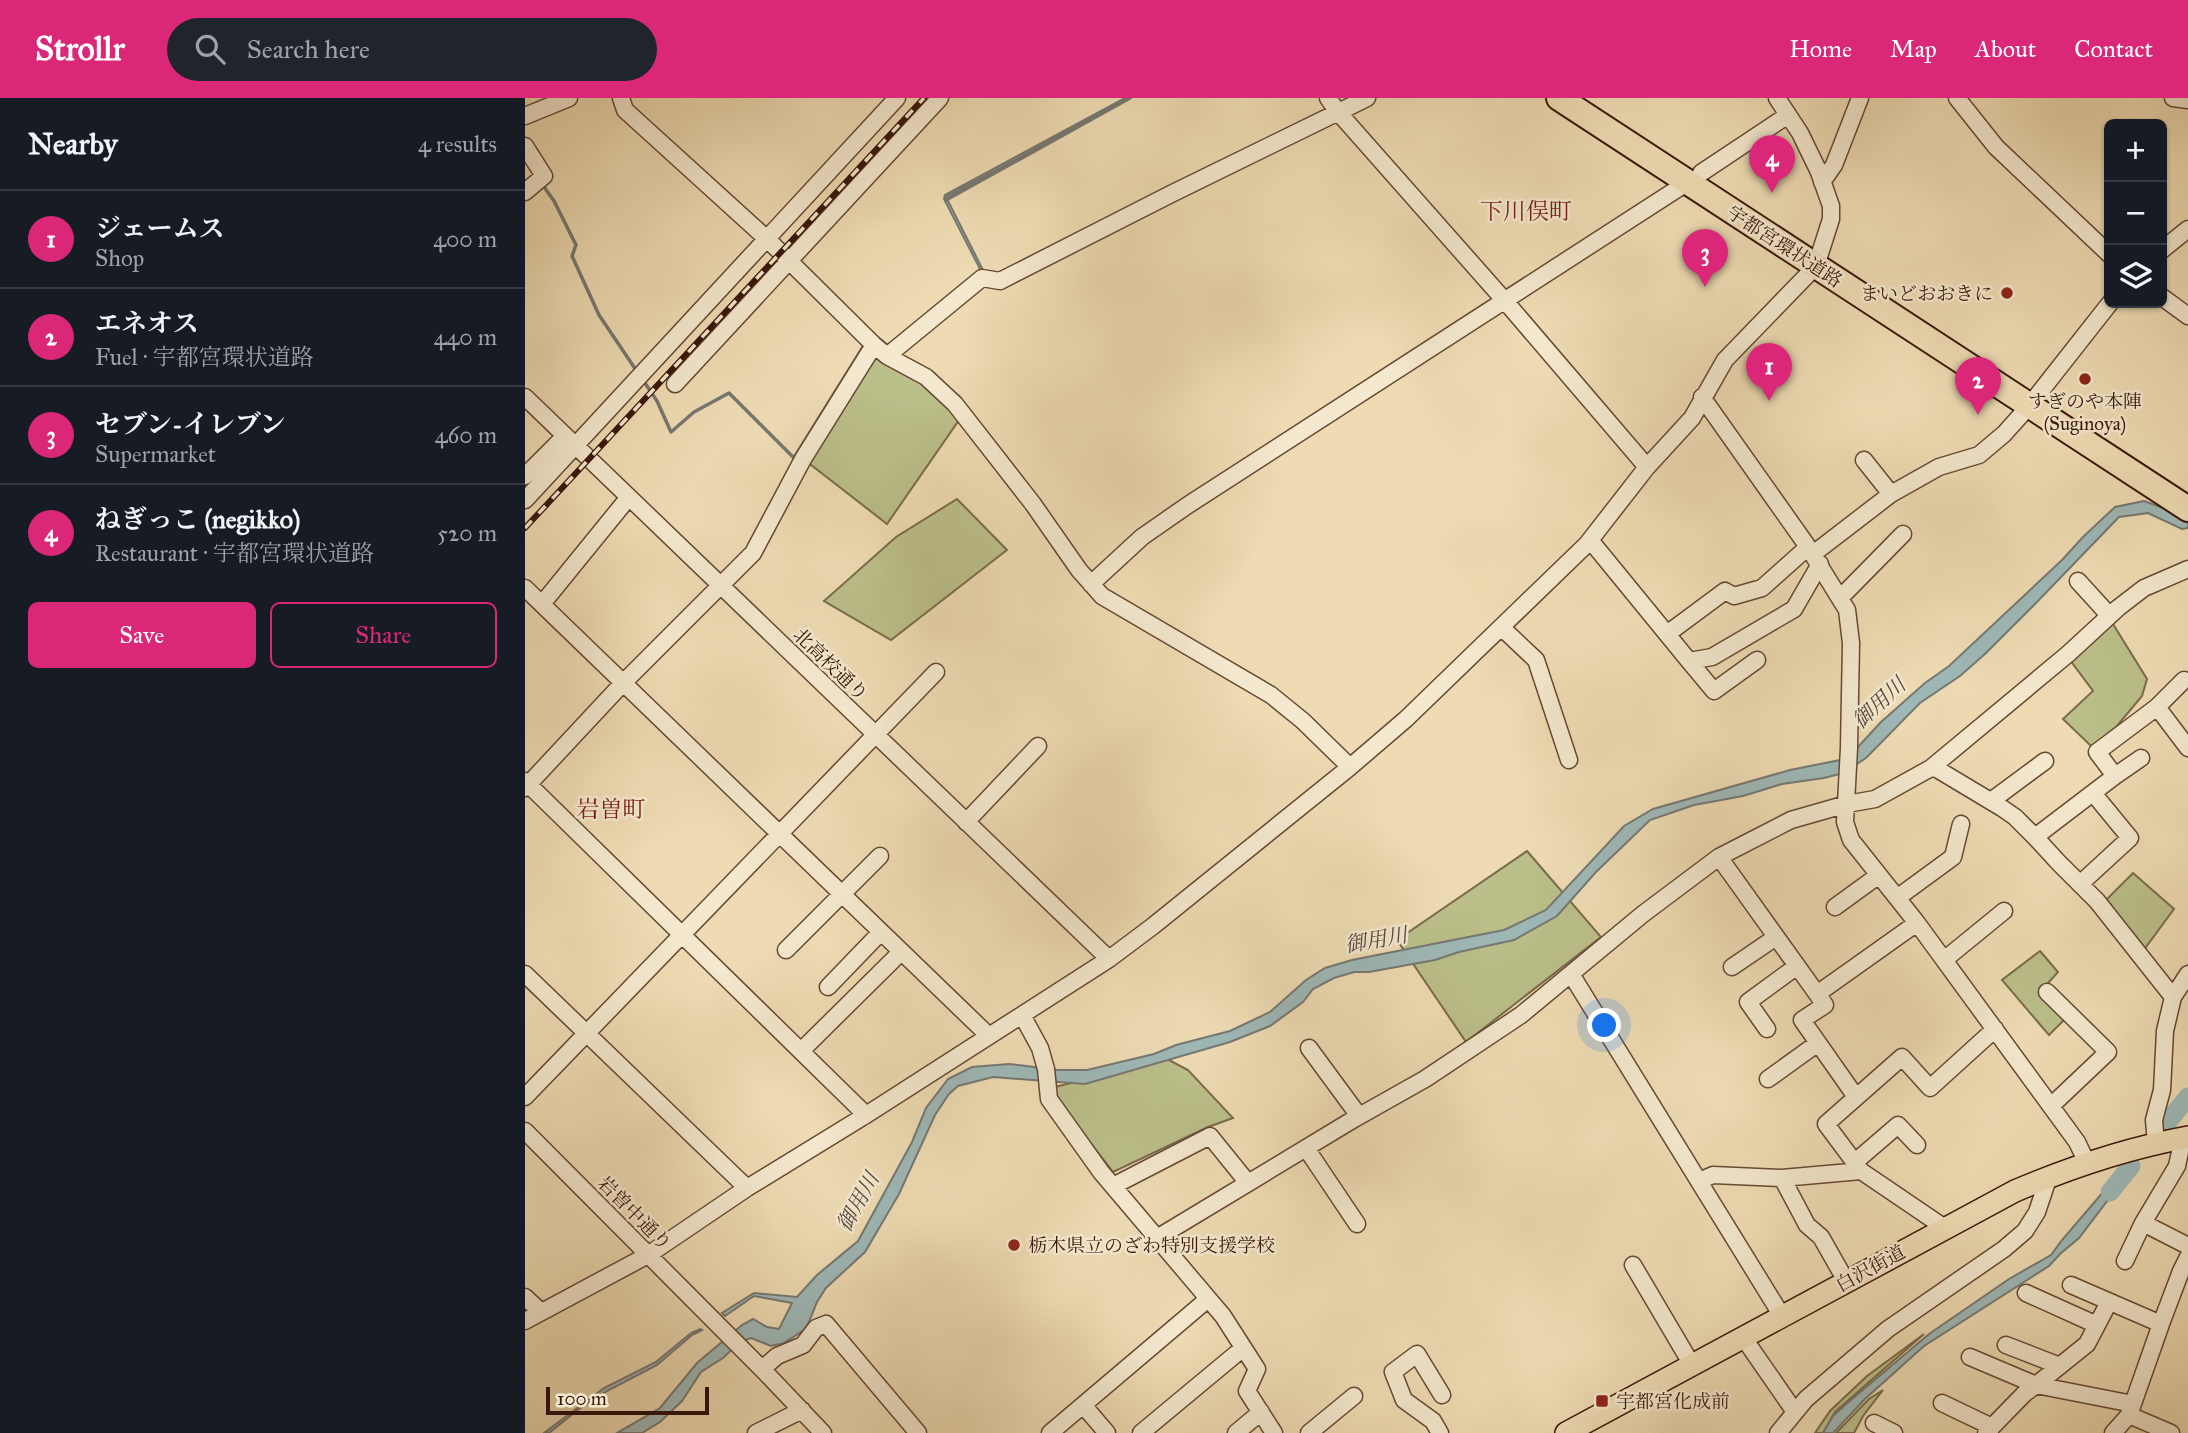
<!DOCTYPE html>
<html lang="en">
<head>
<meta charset="utf-8">
<style>
  :root { --surface:#171b24; --page:#20242c; --text:#f1f3f6; --muted:#9ea1a6; --line:#363941; --accent:#db2777 }
  body { margin:0; font-family:"IM FELL Great Primer","Noto Serif JP",serif; background:var(--page); color:var(--text) }
  .controls { position:absolute; right:21px; top:21px; display:grid; overflow:hidden; border-radius:10px; box-shadow:0 2px 5px #0004 }
  .controls button { width:63px; height:63px; display:grid; place-items:center; padding:0; border:0; border-bottom:2px solid var(--line); background:var(--surface); color:var(--text); font:35px sans-serif }
  .scale { position:absolute; left:21px; bottom:18px; width:163px; box-sizing:border-box; padding-left:7px; border:4px solid #39170a; border-top:0; font-size:19px; line-height:24px; white-space:nowrap; color:#39170a; -webkit-text-stroke:5px #f4e8ce; paint-order:stroke }
  .you { position:absolute; left:1080px; top:928px; width:24px; height:24px; margin:-18px; border:5px solid #fff; border-radius:50%; background:#1a73e8; box-shadow:0 0 0 10px #1a73e833 }
  .badge { display:grid; place-items:center; width:46px; height:46px; border-radius:50%; background:var(--accent); color:#fff; font-size:23px; font-weight:700 }
  .pin { position:absolute; translate:-50% -58px; filter:drop-shadow(0 2px 4px #0008) }
  .pin::after { content:''; position:absolute; top:37px; width:24px; height:21px; background:inherit; clip-path:polygon(0 0,100% 0,50% 100%) }
  .list { margin:0; padding:0; list-style:none }
  h2 { display:flex; justify-content:space-between; align-items:center; height:91px; margin:0; padding:0 28px; font-size:30px }
  h2 small { font-size:23px; font-weight:400; color:var(--muted) }
  .list li { display:grid; grid-template-columns:46px 1fr auto; gap:21px; align-items:center; box-sizing:border-box; height:98px; padding:0 28px; border-top:2px solid var(--line) }
  .list b { display:block; font-size:26px; white-space:nowrap }
  .list p { margin:0; font-size:23px; white-space:nowrap; color:var(--muted) }
  .list em { font-size:23px; font-style:normal; color:var(--muted) }
  .actions { display:flex; gap:14px; padding:21px 28px }
  .actions a { flex:1; padding:16px 0; border:2px solid var(--accent); border-radius:10px; text-align:center; font-size:24px; color:var(--accent) }
  .actions .main { background:var(--accent); color:#fff }
  .icon { flex:none; width:38px; height:38px; fill:none; stroke:currentColor; stroke-width:2; stroke-linecap:round; stroke-linejoin:round }
  .map { position:relative; flex:none; width:1663px; height:1335px; overflow:hidden }
  header { display:flex; align-items:center; gap:42px; box-sizing:border-box; height:98px; padding:0 35px; background:var(--accent); color:#fff }
  header strong { font-size:33px }
  nav { display:flex; gap:38px; margin-inline-start:auto; font-size:24px }
  .search { width:490px; height:63px; background:var(--page); display:flex; align-items:center; gap:18px; box-sizing:border-box; padding:0 24px; border-radius:38px; color:var(--muted); font-size:26px }
  main { display:flex }
  aside { flex:1; background:var(--surface) }
  .map>svg:first-child { display:block }
</style>
</head>
<body>
<header>
<strong>Strollr</strong>
<div class="search"><svg class="icon" aria-label="search" viewBox="0 0 24 24"><circle cx="10" cy="10" r="6"/><path d="M15 15l6 6"/></svg>Search here</div>
<nav><a>Home</a><a>Map</a><a>About</a><a>Contact</a></nav>
</header>
<main>
<aside>
<h2>Nearby<small>4 results</small></h2>
<ul class="list">
<li><span class="badge">1</span><div><b>ジェームス</b><p>Shop</p></div><em>400 m</em></li>
<li><span class="badge">2</span><div><b>エネオス</b><p>Fuel · 宇都宮環状道路</p></div><em>440 m</em></li>
<li><span class="badge">3</span><div><b>セブン-イレブン</b><p>Supermarket</p></div><em>460 m</em></li>
<li><span class="badge">4</span><div><b>ねぎっこ (negikko)</b><p>Restaurant · 宇都宮環状道路</p></div><em>520 m</em></li>
</ul>
<div class="actions"><a class="main">Save</a><a>Share</a></div>
</aside>
<div class="map">
<svg width="1663" height="1335" viewBox="0 0 1663 1335">
  <rect width="100%" height="100%" fill="#eedbb3"/>
  <filter id="stains"><feTurbulence type="fractalNoise" baseFrequency=".00286" numOctaves="4"/><feColorMatrix values="0 0 0 0 .2 0 0 0 0 .09 0 0 0 0 .02 0 0 0 .5 -.17"/></filter>
  <radialGradient id="worn" r=".72"><stop offset=".6" stop-color="#630" stop-opacity="0"/><stop offset="1" stop-color="#630" stop-opacity=".3"/></radialGradient>
  <path fill="#bbbf8a" stroke="#7a6b4a" stroke-width="2" d="M347 257 393 281 415 300 434 322 362 426 281 363Z
    M432 401 482 452 366 542 299 503 371 439Z
    M1588 526 1622 581 1617 598 1592 628 1567 649 1538 621 1568 593 1545 562 1571 536Z
    M1002 753 1076 839 941 944 872 842Z
    M1608 775 1649 811 1618 853 1580 803Z
    M1515 853 1533 874 1514 895 1540 921 1524 937 1477 882Z
    M642 961 663 972 708 1020 683 1029 588 1074 534 1004 530 989Z
    M1399 1236 1310 1314 1298 1335H1290L1305 1313 1342 1278Z
    M1358 1292 1338 1318 1329 1335H1311L1344 1301Z"/>
  <path fill="#9eb8b7" stroke="#767872" stroke-width="2" d="M600 0H604L421 99 458 172 455 171 419 101 420 97Z
    M1619 403 1638 410 1663 412V430L1657 431 1623 415 1594 419 1509 507 1461 555 1435 578 1395 605 1341 660 1318 675 1299 680 1257 686 1218 698 1169 707 1125 722 1071 774 1032 818 989 842 934 854 910 862 844 874H829L809 880 788 891 778 904 745 928 705 944 560 986 468 979 433 988 424 996 410 1017 374 1096 340 1154 301 1190 292 1204 284 1224 279 1232 259 1245 246 1248 226 1240 215 1244 198 1260 176 1274 157 1303 135 1324 117 1335H92L135 1310 172 1265 217 1227 228 1221 242 1229 254 1231 267 1205 229 1198 200 1218 197 1215 229 1195 272 1199 292 1177 333 1143 387 1044 401 1010 423 981 447 969 484 966 533 972H562L629 956 651 947 705 933 745 914 781 882 800 870 827 862 979 832 1021 812 1099 728 1128 711 1265 672 1315 662 1332 650 1356 624 1400 585 1424 568 1537 462 1558 439 1590 409Z
    M1663 992V1005L1649 1024 1635 1023Z
    M1605 1073 1554 1140 1535 1156 1524 1168 1399 1248 1340 1301 1308 1335H1298L1308 1318 1320 1307 1404 1236 1484 1181 1526 1157 1537 1142 1591 1079 1595 1075Z
    M175 1231 177 1232 167 1237 132 1267 82 1293 54 1311 24 1335H19L79 1290 131 1264 166 1235Z"/>
  <g fill="none" stroke-linecap="round" stroke-linejoin="round">
    <path stroke="#767872" stroke-width="3.5" d="M17 86 29 103 51 147 47 158 74 217 111 272
      M421 102 605 0
      M346 237 347 235 363 248
      M118 282 132 303 146 334 169 314 204 295 269 360 340 246"/>
    <path stroke="#9eb8b7" stroke-width="19" d="M1639 1028 1663 999
      M1585 1094 1606 1068"/>
    <g stroke="#664834" stroke-width="19">
      <path id="minor" d="M96 0 100 12 242 141 349 247 362 258 401 279 430 306 508 406 554 472 577 498 746 597 778 623 825 669
        M803 0 813 14 980 203 1122 369
        M1432 0 1471 49 1584 156
        M1648 0 1663 2
        M0 18 44 0
        M0 48 19 78 0 94
        M1176 75 1263 17
        M1297 84 1309 67 1335 0
        M1637 152 1663 131
        M1637 199 1663 218
        M362 258 457 180 475 183 646 96 842 0
        M150 286 415 0
        M0 299 584 861
        M1177 299 1283 449 1322 512 1326 545 1324 650 1320 724 1326 742 1392 825 1552 1044 1562 1065
        M1339 362 1366 396
        M0 378 40 338
        M0 402 372 0
        M1065 442 1164 563 1187 559 1269 511 1295 466
        M1288 456 1366 396 1414 369 1454 357 1479 336 1504 308 1585 205
        M1553 483 1584 517
        M566 486 617 439 663 407 1163 84
        M0 490 464 938
        M1315 500 1378 436
        M17 506 104 399
        M976 529 1011 562 1044 662
        M1142 536 1200 493 1209 498 1237 490 1283 449
        M1164 563 1189 593 1232 562
        M1632 609 1659 582
        M1406 670 1543 556 1593 510 1619 490 1663 471
        M1590 678 1616 660
        M0 683 341 1017
        M0 690 98 585 228 455 278 361 349 247
        M1466 703 1520 663
        M441 724 513 648
        M1510 739 1590 678 1572 654 1632 609 1663 650
        M1194 759 1300 907 1277 922 1331 999
        M1555 786 1605 740 1568 695
        M1372 800 1428 759 1436 726
        M1310 809 1354 777
        M261 852 355 758
        M1419 862 1479 813
        M1207 869 1251 839
        M0 876 222 1090
        M1046 876 1257 1218
        M303 889 356 834
        M1522 894 1583 954 1526 1008
        M1292 896 1392 825
        M1648 899 1663 876
        M497 917 515 950 521 971 524 1001 576 1074 698 1218 732 1271 722 1293 749 1335
        M1242 931 1223 904 1272 868
        M784 950 834 1018
        M276 953 376 854
        M1243 981 1293 945
        M0 999 411 574
        M0 1033 237 1271 298 1335
        M781 1050 832 1126
        M1330 1064 1373 1027 1392 1047
        M1336 1073 1301 1026 1377 959 1405 990 1470 931
        M1257 1080 1282 1127 1296 1139 1321 1183
        M1174 1083 1188 1077 1257 1080 1336 1073 1420 1130
        M588 1088 685 1038 723 1085
        M1618 1125 1663 1148
        M632 1140 829 1021 900 981 996 917 1118 816 1194 759 1266 722 1322 706 1350 701 1406 670 1412 671 1477 710 1490 719 1510 739 1533 764 1572 803 1648 899 1640 933 1637 992 1629 1022 1631 1046
        M1600 1163 1618 1125 1652 1068 1658 1040
        M1108 1167 1167 1267
        M1546 1187 1636 1226
        M1501 1195 1572 1227
        M0 1199 16 1214
        M0 1223 123 1157 222 1090 341 1017 584 861 628 828 825 669 881 621 1062 446 1122 369 1167 320 1200 262 1291 168 1306 121V108L1294 74 1275 35 1252 0
        M1218 1239 1270 1314
        M1481 1247 1535 1268
        M1445 1259 1511 1287 1562 1246 1584 1204
        M237 1271 252 1258 278 1247 291 1230 301 1226 393 1335
        M1417 1305 1467 1329
        M558 1307 582 1335
        M1604 1317 1646 1335
        M1349 1325 1369 1335
        M231 1335 277 1312
        M525 1335 683 1201
        M616 1335 717 1251
        M711 1335 736 1314
        M784 1335 829 1298
        M915 1335 908 1323 879 1302 868 1274 892 1256 917 1297
        M1253 1335 1281 1301 1363 1231 1479 1151 1500 1133 1512 1114 1524 1078
        M1461 1335 1499 1296 1511 1287 1608 1306
        M1588 1335 1604 1317 1636 1226 1656 1173 1663 1159"/>
    </g>
    <g stroke="#39170a" stroke-width="24">
      <path id="major" d="M1041 1335 1490 1093C1546 1069 1603 1050 1663 1039"/>
    </g>
    <g stroke="#39170a" stroke-width="28">
      <path id="highway" d="M1034 0 1663 411"/>
    </g>
    <use href="#minor" stroke="#f4e8ce" stroke-width="16"/>
    <use href="#major" stroke="#eedbb3" stroke-width="21"/>
    <use href="#highway" stroke="#eedbb3" stroke-width="24"/>
    <g stroke="#39170a" stroke-width="6">
      <path id="rail" d="M0 430 399 0"/>
    </g>
    <use href="#rail" stroke="#f4e8ce" stroke-width="3.5" stroke-dasharray="10" stroke-linecap="butt"/>
  </g>
  <g fill="#8f2418" stroke="#f4e8ce" stroke-width="2.5">
    <circle cx="1482" cy="195" r="7"/>
    <circle cx="1560" cy="281" r="7"/>
    <circle cx="489" cy="1147" r="7"/>
    <rect x="1070" y="1296" width="14" height="14" rx="3.5"/>
  </g>
  <g text-anchor="middle" stroke-width="5" stroke-linejoin="round" paint-order="stroke">
    <g font-size="19" fill="#39170a" stroke="#f4e8ce">
      <text transform="translate(1260 148) rotate(33)" y="7">宇都宮環状道路</text>
      <text transform="translate(306 566) rotate(44)" y="7">北高校通り</text>
      <text transform="translate(110 1115) rotate(45)" y="7">岩曽中通り</text>
      <text transform="translate(1345 1170) rotate(-29)" y="7">白沢街道</text>
    </g>
    <g font-size="19" fill="#39170a" stroke="#f4e8ce" text-anchor="start">
      <text x="1468" y="202" text-anchor="end">まいどおおきに</text>
      <text x="1560" y="310" text-anchor="middle">すぎのや本陣<tspan x="1560" dy="22">(Suginoya)</tspan></text>
      <text x="503" y="1154">栃木県立のざわ特別支援学校</text>
      <text x="1091" y="1310">宇都宮化成前</text>
    </g>
    <g font-size="21" font-style="italic" fill="#57473e" stroke="#f4e8ce">
      <text transform="translate(1354 605) rotate(-43)" y="7">御用川</text>
      <text transform="translate(851 842) rotate(-10)" y="7">御用川</text>
      <text transform="translate(333 1104) rotate(-61)" y="7">御用川</text>
    </g>
    <g font-size="23" fill="#7a1f14" stroke="#f4e8ce">
      <text x="1001" y="121">下川俣町</text>
      <text x="86" y="719">岩曽町</text>
    </g>
  </g>
  <rect width="100%" height="100%" filter="url(#stains)"/>
  <rect width="100%" height="100%" fill="url(#worn)"/>
</svg>
<div class="controls">
<button>+</button>
<button>−</button>
<button><svg class="icon" aria-label="layers" viewBox="0 0 24 24"><path d="M12 4l9 5-9 5-9-5zM3 14l9 5 9-5"/></svg></button>
</div>
<div class="scale">100 m</div>
<div class="you"></div>
<div class="pin badge" style="left:1244px;top:303px">1</div>
<div class="pin badge" style="left:1453px;top:317px">2</div>
<div class="pin badge" style="left:1180px;top:189px">3</div>
<div class="pin badge" style="left:1247px;top:95px">4</div>
</div>
</main>
</body>
</html>
